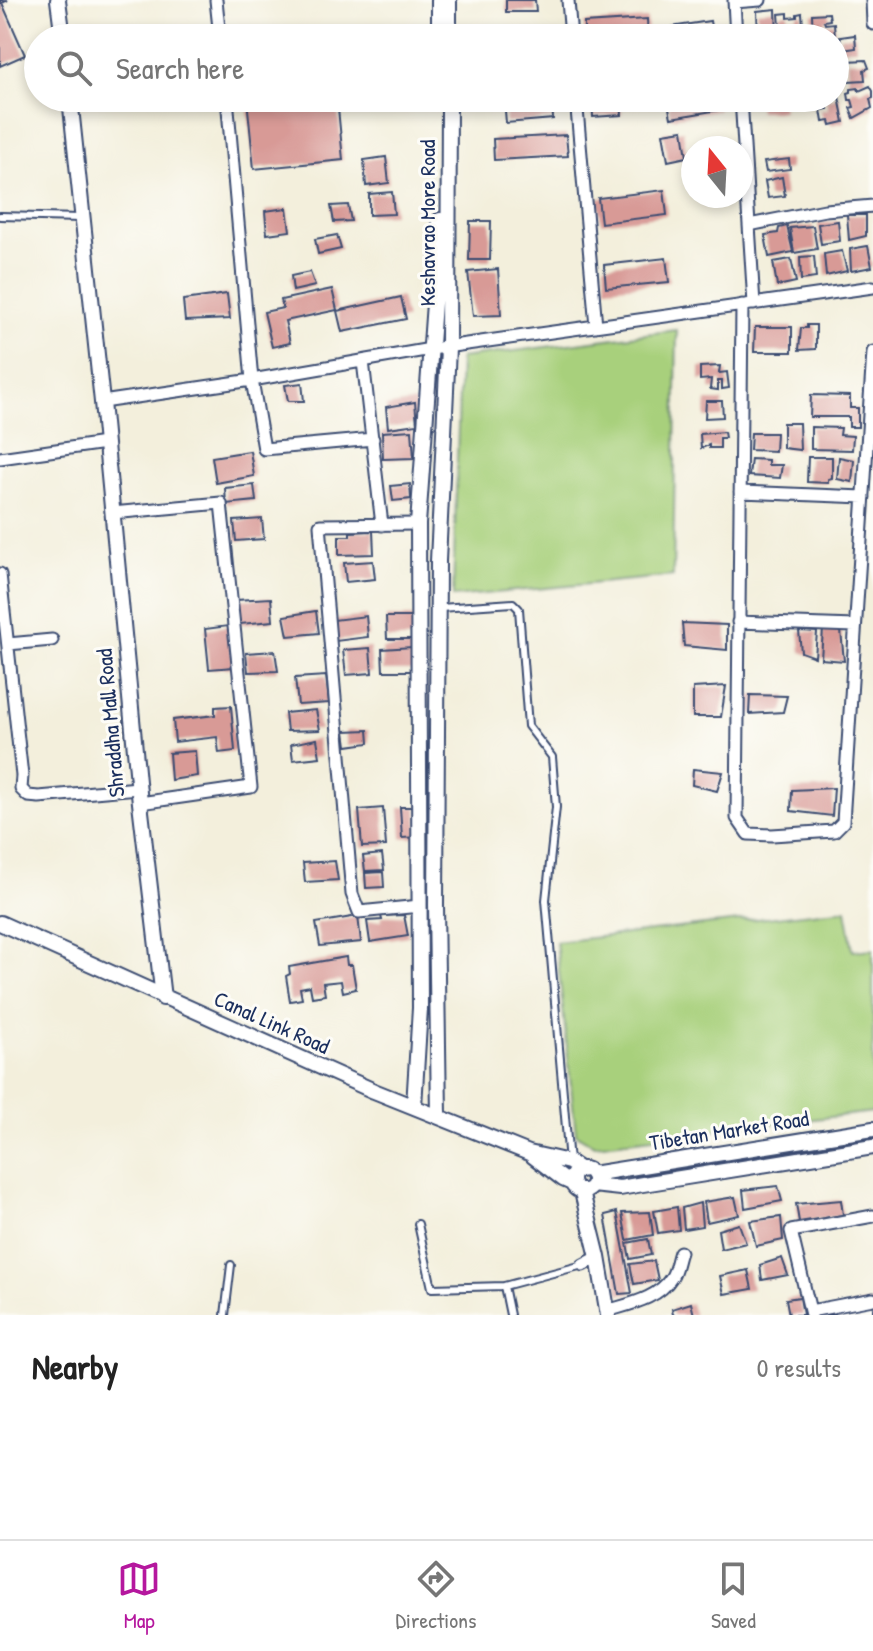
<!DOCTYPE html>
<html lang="en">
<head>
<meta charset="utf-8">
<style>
  :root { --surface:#fff; --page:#f6f6f6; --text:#222; --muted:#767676; --line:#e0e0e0; --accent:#b5179e }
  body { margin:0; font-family:"Patrick Hand",sans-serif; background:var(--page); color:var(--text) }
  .compass { position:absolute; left:681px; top:136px; width:72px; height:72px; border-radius:50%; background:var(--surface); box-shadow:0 4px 12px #0003; rotate:342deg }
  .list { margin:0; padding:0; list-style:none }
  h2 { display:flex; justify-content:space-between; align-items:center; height:104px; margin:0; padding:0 32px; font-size:34px }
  h2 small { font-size:26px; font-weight:400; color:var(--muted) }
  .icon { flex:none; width:44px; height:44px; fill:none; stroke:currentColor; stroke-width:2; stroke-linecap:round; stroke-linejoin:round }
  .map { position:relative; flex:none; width:873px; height:1315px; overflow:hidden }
  .search { position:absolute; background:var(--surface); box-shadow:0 4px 12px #0003; left:24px; right:24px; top:24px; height:88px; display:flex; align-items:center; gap:20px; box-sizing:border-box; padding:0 28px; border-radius:44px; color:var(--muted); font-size:30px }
  .sheet { height:224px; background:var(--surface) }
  nav { display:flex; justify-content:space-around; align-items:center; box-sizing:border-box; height:112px; border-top:2px solid var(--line); background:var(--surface); font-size:22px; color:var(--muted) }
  nav a { display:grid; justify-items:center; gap:4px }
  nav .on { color:var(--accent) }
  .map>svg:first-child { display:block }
</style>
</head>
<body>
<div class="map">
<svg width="873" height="1315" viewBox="0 0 873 1315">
  <rect width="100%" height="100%" fill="#fdfcf7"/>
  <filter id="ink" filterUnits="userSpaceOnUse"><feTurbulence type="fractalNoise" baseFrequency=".0125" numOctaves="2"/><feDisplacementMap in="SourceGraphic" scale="16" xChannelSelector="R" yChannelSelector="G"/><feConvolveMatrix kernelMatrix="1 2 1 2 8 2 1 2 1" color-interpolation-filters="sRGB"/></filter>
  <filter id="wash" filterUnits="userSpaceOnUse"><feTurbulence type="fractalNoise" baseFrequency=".006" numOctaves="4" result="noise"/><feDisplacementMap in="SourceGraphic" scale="32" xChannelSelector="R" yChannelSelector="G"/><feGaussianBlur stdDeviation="1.8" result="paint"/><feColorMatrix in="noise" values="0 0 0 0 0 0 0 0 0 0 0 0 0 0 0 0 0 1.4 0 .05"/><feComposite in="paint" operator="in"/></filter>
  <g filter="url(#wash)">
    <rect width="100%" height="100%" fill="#f3efdc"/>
    <path fill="#a8d07b" stroke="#62806c" stroke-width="2" d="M677 330 673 576 453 597 460 358Z
      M846 909 853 951 873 949V1112L594 1145 576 1134 556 942Z"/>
    <g id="blocks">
      <path fill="#d89a96" d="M0 0H8L2 3 25 55 0 66Z
        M506 0H535L536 12H506Z
        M776 9 777 38H758L757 11Z
        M788 13V18L797 17V14L802 13 804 38H781L779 14Z
        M829 13 830 20 824 21 825 24 834 23 835 38H813L812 14Z
        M647 19 648 38H584V23Z
        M710 21 713 38H666L664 28Z
        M855 35 856 48 842 50 840 37Z
        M866 60 869 68 864 70 865 80 848 81 847 61Z
        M870 86 873 91V98L870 99 872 108 854 118 850 108 854 107 852 100H849L848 93 851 92V89L858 88 859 91Z
        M839 97 844 122 831 125 830 121 823 122 821 110 828 109 826 100Z
        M337 98 343 160 254 169 247 99Z
        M393 98H422L423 102 395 108Z
        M504 98H552L553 119 506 123Z
        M592 98H621L622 115 593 117Z
        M667 98H717L719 110 671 118Z
        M757 98H781L783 111H759Z
        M683 130 687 157 668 161 663 133Z
        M566 135 568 156 494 160 493 139Z
        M386 157 389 183 366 186 364 160Z
        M789 159 790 169 766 172 764 162Z
        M782 177 785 196 768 198 765 181Z
        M664 190 667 215 601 223 598 198Z
        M392 192 394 214 369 215V194Z
        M348 205 351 221 334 222 331 206Z
        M287 208 290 231 267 234 265 211Z
        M847 215H866V236L849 240Z
        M470 221H491L490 260H469Z
        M838 221 840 241 821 244 818 224Z
        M787 226 793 252 769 257 765 235 778 233 779 228Z
        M813 226 817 249 794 253 790 228Z
        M337 235 341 249 318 254 315 239Z
        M868 246 872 267 851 271 850 249Z
        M842 251 847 271 826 276 824 254Z
        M814 256 816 278 801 280 800 257Z
        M666 258 669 282 606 288 604 265Z
        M791 259 796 282 777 286 773 262Z
        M498 269 501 315 473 316 468 272Z
        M310 272 315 286 293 291 291 276Z
        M332 289 337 310 285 321 290 343 272 347 264 312 283 308 281 300Z
        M227 294 230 319 185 321 183 300Z
        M401 297 406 319 342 332 337 311Z
        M807 325H816V349L799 350 801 328H807Z
        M755 327H792V352H754Z
        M720 366 719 373 727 372 729 388 722 389V381H718V390L710 389 711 379 700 380V367Z
        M302 383 304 401H288L285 385Z
        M811 395 850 396V408H858V427H849V417H810Z
        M706 401H722L723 417 705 418Z
        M415 402 417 424 388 428 386 407Z
        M783 423H799L800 450 783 448Z
        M811 427 841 428 840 435 853 436 852 450 811 449Z
        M412 430 414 458 383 459 382 432Z
        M724 432 725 438H720V448H709V445L701 448 700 434Z
        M751 433H776L775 451 750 450Z
        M250 451 254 476 216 483 212 457Z
        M808 457H832V478L828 479V483L807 482Z
        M839 457 854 460 852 482 837 479Z
        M751 459 768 460V465H782L780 478 749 476Z
        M410 484 411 499 393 501 391 486Z
        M254 485 256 501 226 504 225 488Z
        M262 519 264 539 236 541 234 521Z
        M373 531 374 554 339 555V536H350V532Z
        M373 561 375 579 346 582 344 563Z
        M271 598 273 621 240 624 236 600Z
        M316 611 319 633 288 636 284 616Z
        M366 616 368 637 336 641 333 620Z
        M386 617H413L415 639H387Z
        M682 623 727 625V650L684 646Z
        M228 626 234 667 209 669 205 629Z
        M823 629 841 631 844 661 821 659Z
        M799 631 817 632 815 657 801 652Z
        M412 647 415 671H383L382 649Z
        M370 648 372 673 346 675 343 650Z
        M275 651 278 671 248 672 246 653Z
        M326 676 329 703 298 705 295 678Z
        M726 686 721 717H693V688Z
        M750 695 787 696 783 712 749 714Z
        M231 706 235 751 219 753 217 737 175 742 173 720 215 715V707Z
        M316 710 320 730 287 731 285 713Z
        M368 730 369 743 347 746 345 731Z
        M317 739 320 757 293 760 291 744Z
        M195 751 197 776 171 780 169 753Z
        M693 769 723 772 717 791 692 785Z
        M834 788 832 816 791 811 792 790Z
        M400 807H417L418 837 402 838Z
        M383 808 386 846 362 847 359 810Z
        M382 854 384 870 365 871 363 856Z
        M335 861 338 880 305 882 303 863Z
        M383 872 384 887 366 888 365 873Z
        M404 915 408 936 370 942 367 921 382 920 381 916Z
        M358 916 361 942 320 946 316 923Z
        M346 957 347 965H352L356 989 343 992 341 981 323 983 325 995 312 997 310 986 300 988 302 999 290 1001 286 976 290 974 289 967Z
        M778 1186 782 1201 745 1208 743 1190Z
        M735 1197 739 1215 707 1222 704 1202Z
        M841 1200 843 1215 799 1222 796 1204Z
        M700 1203 702 1226 684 1229 682 1208Z
        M677 1207 679 1230 658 1233 654 1211Z
        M617 1212 632 1293 619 1294 605 1215Z
        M650 1212 653 1235 627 1240 622 1213Z
        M781 1217 783 1240 756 1246 750 1221Z
        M739 1224 746 1243 721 1249 718 1230Z
        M648 1239 651 1255 630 1259 627 1243Z
        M782 1258 788 1275 762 1280 760 1265Z
        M654 1261 658 1280 634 1284 630 1264Z
        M748 1270 752 1289 724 1294 720 1276Z
        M800 1297 803 1315H789L786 1299Z
        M873 1302V1315H826V1311Z
        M691 1303 694 1315H673L672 1309Z"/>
    </g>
  </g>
  <g filter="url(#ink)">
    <use href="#blocks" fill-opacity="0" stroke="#3b4c71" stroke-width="2"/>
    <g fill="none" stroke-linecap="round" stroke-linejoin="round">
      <g stroke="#3b4c71" stroke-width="10">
        <path id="service" d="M0 216 81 218
          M440 608 513 603 519 609 528 726 552 757 556 807 546 900 569 1162
          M418 1224 432 1288 504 1286 583 1265
          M504 1286 510 1315
          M225 1315 231 1265"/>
      </g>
      <g stroke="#3b4c71" stroke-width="15">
        <path id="minor" d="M216 0 220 38
          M568 0 571 38
          M734 0 736 38
          M872 0 873 24
          M734 2 760 0
          M227 98 252 380 431 349 873 287
          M576 98 596 326
          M741 98 754 304
          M749 225 825 210 873 206
          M742 305 737 818 748 834 772 835 834 831 843 822 873 352
          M363 361 382 525
          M102 402 252 380 264 449 373 439
          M0 458 105 443
          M740 492 864 497
          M112 513 221 503 251 787 140 803
          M418 524 320 525 352 894 359 912 420 906
          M0 574 22 776 21 789 28 796 39 797 138 788
          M738 622 855 626
          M8 644 52 640
          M583 1265 598 1257
          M607 1311C629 1304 658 1299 671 1278 676 1271 677 1260 680 1252
          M810 1311 873 1299
          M811 1315 791 1231 873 1216"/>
      </g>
      <g stroke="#3b4c71" stroke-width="18">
        <path id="tertiary" d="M58 0 63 38
          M439 0V38
          M449 0V38
          M70 98 102 402 140 803 163 998
          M0 923 374 1091 529 1153 569 1162 581 1170
          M414 1106 420 1008 418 524 440 220
          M439 1116 436 905 438 561 448 348 449 98
          M533 1156 563 1179 572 1183
          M572 1180a11 11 0 1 1 22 0a11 11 0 1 1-22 0Z
          M592 1174 873 1129
          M593 1185 620 1188 643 1184 873 1147
          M582 1192 598 1257 608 1315"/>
      </g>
      <use href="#service" stroke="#fff" stroke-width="6"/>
      <use href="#minor" stroke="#fff" stroke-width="11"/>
      <use href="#tertiary" stroke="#fff" stroke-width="14"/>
    </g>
  </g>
  <g text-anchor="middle" stroke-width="6" stroke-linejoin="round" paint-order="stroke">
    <g font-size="22" fill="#1b2f5e" stroke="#fdfcf7">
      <text transform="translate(427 223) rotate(-90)" y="8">Keshavrao More Road</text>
      <text transform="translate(110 723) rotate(-95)" y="8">Shraddha Mall Road</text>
      <text transform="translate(272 1022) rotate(24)" y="8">Canal Link Road</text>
      <text transform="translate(729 1130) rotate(-9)" y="8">Tibetan Market Road</text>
    </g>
  </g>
</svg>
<svg class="compass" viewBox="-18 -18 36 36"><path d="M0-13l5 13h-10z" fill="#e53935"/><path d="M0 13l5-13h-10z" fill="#767676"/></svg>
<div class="search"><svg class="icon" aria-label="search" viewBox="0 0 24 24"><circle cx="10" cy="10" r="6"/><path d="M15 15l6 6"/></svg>Search here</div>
</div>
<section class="sheet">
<h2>Nearby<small>0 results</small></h2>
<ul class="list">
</ul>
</section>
<nav>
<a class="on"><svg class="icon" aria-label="map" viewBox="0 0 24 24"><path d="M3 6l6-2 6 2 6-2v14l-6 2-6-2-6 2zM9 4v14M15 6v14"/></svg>Map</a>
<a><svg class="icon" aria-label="directions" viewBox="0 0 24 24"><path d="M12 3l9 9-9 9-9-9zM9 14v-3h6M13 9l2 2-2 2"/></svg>Directions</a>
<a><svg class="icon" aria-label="saved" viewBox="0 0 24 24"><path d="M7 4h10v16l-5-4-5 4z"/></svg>Saved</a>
</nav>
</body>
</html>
